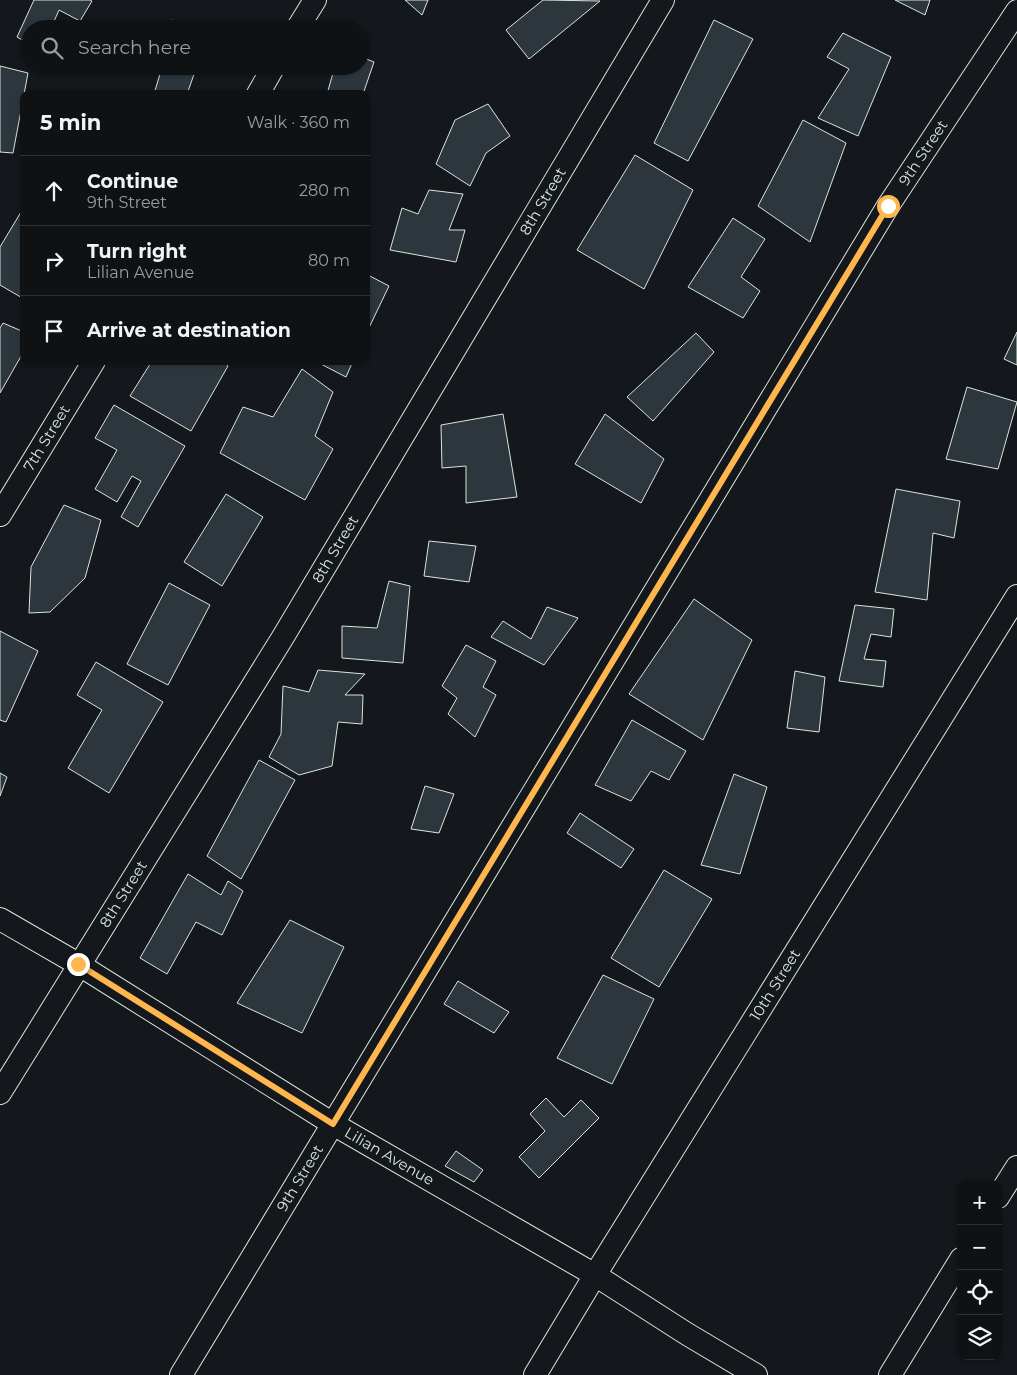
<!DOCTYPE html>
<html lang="en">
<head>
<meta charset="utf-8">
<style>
  :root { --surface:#0f1215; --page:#1d2022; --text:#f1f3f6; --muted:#9b9ea0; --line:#2f3234 }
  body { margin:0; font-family:Montserrat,sans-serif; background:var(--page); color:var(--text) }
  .controls { position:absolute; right:15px; bottom:15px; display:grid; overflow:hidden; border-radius:10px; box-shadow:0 1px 4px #0004 }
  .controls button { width:45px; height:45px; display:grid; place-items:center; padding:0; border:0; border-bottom:1px solid var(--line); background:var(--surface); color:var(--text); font:25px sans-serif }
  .stop { position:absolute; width:15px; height:15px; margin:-11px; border:4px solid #ffb74d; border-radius:50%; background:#fff }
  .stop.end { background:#ffb74d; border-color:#fff; box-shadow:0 1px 5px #0008 }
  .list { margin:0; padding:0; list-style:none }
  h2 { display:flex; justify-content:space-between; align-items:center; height:65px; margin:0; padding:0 20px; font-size:21px }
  h2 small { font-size:16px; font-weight:400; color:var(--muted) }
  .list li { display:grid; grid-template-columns:32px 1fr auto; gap:15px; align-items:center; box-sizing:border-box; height:70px; padding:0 20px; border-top:1px solid var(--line) }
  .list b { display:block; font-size:19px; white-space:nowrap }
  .list p { margin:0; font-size:16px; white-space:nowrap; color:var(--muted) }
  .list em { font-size:16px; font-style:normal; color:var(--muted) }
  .icon { flex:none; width:28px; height:28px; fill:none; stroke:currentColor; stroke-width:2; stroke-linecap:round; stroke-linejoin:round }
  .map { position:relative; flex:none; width:1017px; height:1375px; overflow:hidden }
  .search { position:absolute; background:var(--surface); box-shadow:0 1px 4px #0004; left:20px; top:20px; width:350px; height:55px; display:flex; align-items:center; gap:12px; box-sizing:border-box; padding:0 18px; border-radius:28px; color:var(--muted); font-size:19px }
  .panel { position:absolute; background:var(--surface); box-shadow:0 1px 4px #0004; left:20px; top:90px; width:350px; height:275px; border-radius:10px }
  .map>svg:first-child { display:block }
</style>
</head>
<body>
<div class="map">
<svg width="1017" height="1375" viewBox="0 0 1017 1375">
  <rect width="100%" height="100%" fill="#14181c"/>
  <path fill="#2c363c" stroke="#d8e6dc" d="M34 0H90L92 1 80 21 59 10 52 26 56 29H29V44L17 37Z
    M405 0H428L422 15Z
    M543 0 600 1 529 59 506 30Z
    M895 0H930L925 15Z
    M172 20 200 29H168Z
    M714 20 753 39 688 161 654 143Z
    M843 33 891 57 858 136 818 118 849 69 827 57Z
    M361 57 374 62 363 94H327L335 66H361Z
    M0 66 28 73 13 153 0 152Z
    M151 66H197L187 94H154L160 74 150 68Z
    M488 104 510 136 486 153 470 186 436 164 455 120Z
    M803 120 846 143 810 242 758 206Z
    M635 155 693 190 644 289 577 250Z
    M429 190 463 194 449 230H465L456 262 390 250 402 208 418 214Z
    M24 207V299L0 285V247Z
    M733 218 765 239 741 277 760 291 743 318 688 287Z
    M366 274 389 286 366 334Z
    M3 323 24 332V351L0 393V328Z
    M1017 332V365L1004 359Z
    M696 333 714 352 653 421 627 397Z
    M152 361H222L228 366 191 431 130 396Z
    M315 361H353L346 377Z
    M302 369 333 392 315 436 333 449 305 500 220 453 243 407 273 417Z
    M967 387 1017 402 998 469 946 459Z
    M114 405 185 446 138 527 121 517 141 481 132 476 117 502 95 489 117 450 95 438Z
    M503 414 517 497 466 503V466L442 468 441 425Z
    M605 414 664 459 641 503 575 464Z
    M896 489 960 501 954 538 933 533 927 600 875 592Z
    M226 494 263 517 222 586 184 562Z
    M64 505 101 520 85 578 50 612 29 613 31 567Z
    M429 541 476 546 469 582 424 576Z
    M389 581 410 586 403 663 342 658V626L377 628Z
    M169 583 210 605 168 685 127 664Z
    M694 599 752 640 703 740 629 694Z
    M855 605 894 609 891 637 871 634 864 659 886 661 883 687 839 681Z
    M547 607 578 618 544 665 491 637 503 621 531 639Z
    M0 631 38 651 6 722 0 720Z
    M466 645 496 661 483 687 496 695 475 737 448 714 457 698 442 686Z
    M96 662 163 702 109 793 68 768 102 710 77 695Z
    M318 670 365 674 345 695H363L362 724 338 722 332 766 299 775 269 757 281 734 283 686 309 692Z
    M795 671 825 677 819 732 787 728Z
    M632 720 686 751 669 780 651 771 631 801 595 785Z
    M259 760 295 780 241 879 207 856Z
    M0 773 7 777 0 796Z
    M734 774 767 787 740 874 701 865Z
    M425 786 454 794 439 833 411 829Z
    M580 813 634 849 621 868 567 833Z
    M664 870 712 899 659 987 611 958Z
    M188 874 221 895 228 881 243 891 222 935 196 922 167 974 140 958Z
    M290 920 344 947 302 1033 237 1003Z
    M603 975 654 999 612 1084 557 1058Z
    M458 981 509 1012 494 1033 444 1004Z
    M546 1098 564 1117 581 1100 599 1118 539 1178 519 1157 545 1131 530 1114Z
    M456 1151 483 1170 474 1182 445 1166Z"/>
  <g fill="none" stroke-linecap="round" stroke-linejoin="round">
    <g stroke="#d8e6dc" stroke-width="24">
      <g id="street">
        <path d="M297 29 315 0"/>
        <path d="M258 94 274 66"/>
        <path id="s1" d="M0 515 94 361"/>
        <path id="s2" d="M0 919 78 964 333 1124 595 1275 687 1334 756 1375"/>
        <path id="s3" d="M0 1093 283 637 663 0"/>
        <path d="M998 1197 1017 1167"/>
        <path id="s4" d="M181 1375 888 206 1017 11"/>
        <path id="s5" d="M535 1375 595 1275 1017 596"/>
        <path d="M890 1375 961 1259"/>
      </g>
    </g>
    <use href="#street" stroke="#14181c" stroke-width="22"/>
  </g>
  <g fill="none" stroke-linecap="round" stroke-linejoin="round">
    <path stroke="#ffb74d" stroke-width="6" d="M78 964 333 1124 888 206"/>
  </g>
  <g text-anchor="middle" stroke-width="4" stroke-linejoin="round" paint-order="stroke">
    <g font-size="15" fill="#d8e6dc" stroke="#14181c">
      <text dy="5" stroke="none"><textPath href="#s4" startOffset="1430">9th Street</textPath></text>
      <text dy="5" stroke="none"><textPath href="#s3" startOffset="1044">8th Street</textPath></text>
      <text dy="5" stroke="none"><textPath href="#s1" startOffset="90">7th Street</textPath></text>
      <text dy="5" stroke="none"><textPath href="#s3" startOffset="639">8th Street</textPath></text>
      <text dy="5" stroke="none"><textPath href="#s3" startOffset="234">8th Street</textPath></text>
      <text dy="5" stroke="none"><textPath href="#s5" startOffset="458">10th Street</textPath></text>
      <text dy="5" stroke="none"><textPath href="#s2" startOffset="456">Lilian Avenue</textPath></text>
      <text dy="5" stroke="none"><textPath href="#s4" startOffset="230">9th Street</textPath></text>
    </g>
  </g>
</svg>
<div class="controls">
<button>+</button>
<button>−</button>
<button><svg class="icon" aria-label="locate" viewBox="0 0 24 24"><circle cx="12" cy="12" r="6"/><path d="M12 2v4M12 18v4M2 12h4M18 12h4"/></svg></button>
<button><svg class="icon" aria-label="layers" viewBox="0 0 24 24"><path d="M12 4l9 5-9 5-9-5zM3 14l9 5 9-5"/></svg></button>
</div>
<div class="stop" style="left:888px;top:206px"></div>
<div class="stop end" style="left:78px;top:964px"></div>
<div class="search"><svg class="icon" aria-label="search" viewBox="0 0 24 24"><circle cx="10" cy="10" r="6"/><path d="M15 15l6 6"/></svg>Search here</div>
<section class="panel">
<h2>5 min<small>Walk · 360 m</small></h2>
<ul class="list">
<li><svg class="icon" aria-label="ahead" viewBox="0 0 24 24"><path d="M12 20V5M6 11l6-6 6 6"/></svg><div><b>Continue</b><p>9th Street</p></div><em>280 m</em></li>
<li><svg class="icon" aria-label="right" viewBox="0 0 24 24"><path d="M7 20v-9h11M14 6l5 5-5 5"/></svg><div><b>Turn right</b><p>Lilian Avenue</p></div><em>80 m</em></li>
<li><svg class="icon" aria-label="arrive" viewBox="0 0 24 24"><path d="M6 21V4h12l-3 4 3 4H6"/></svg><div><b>Arrive at destination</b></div></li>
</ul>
</section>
</div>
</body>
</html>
